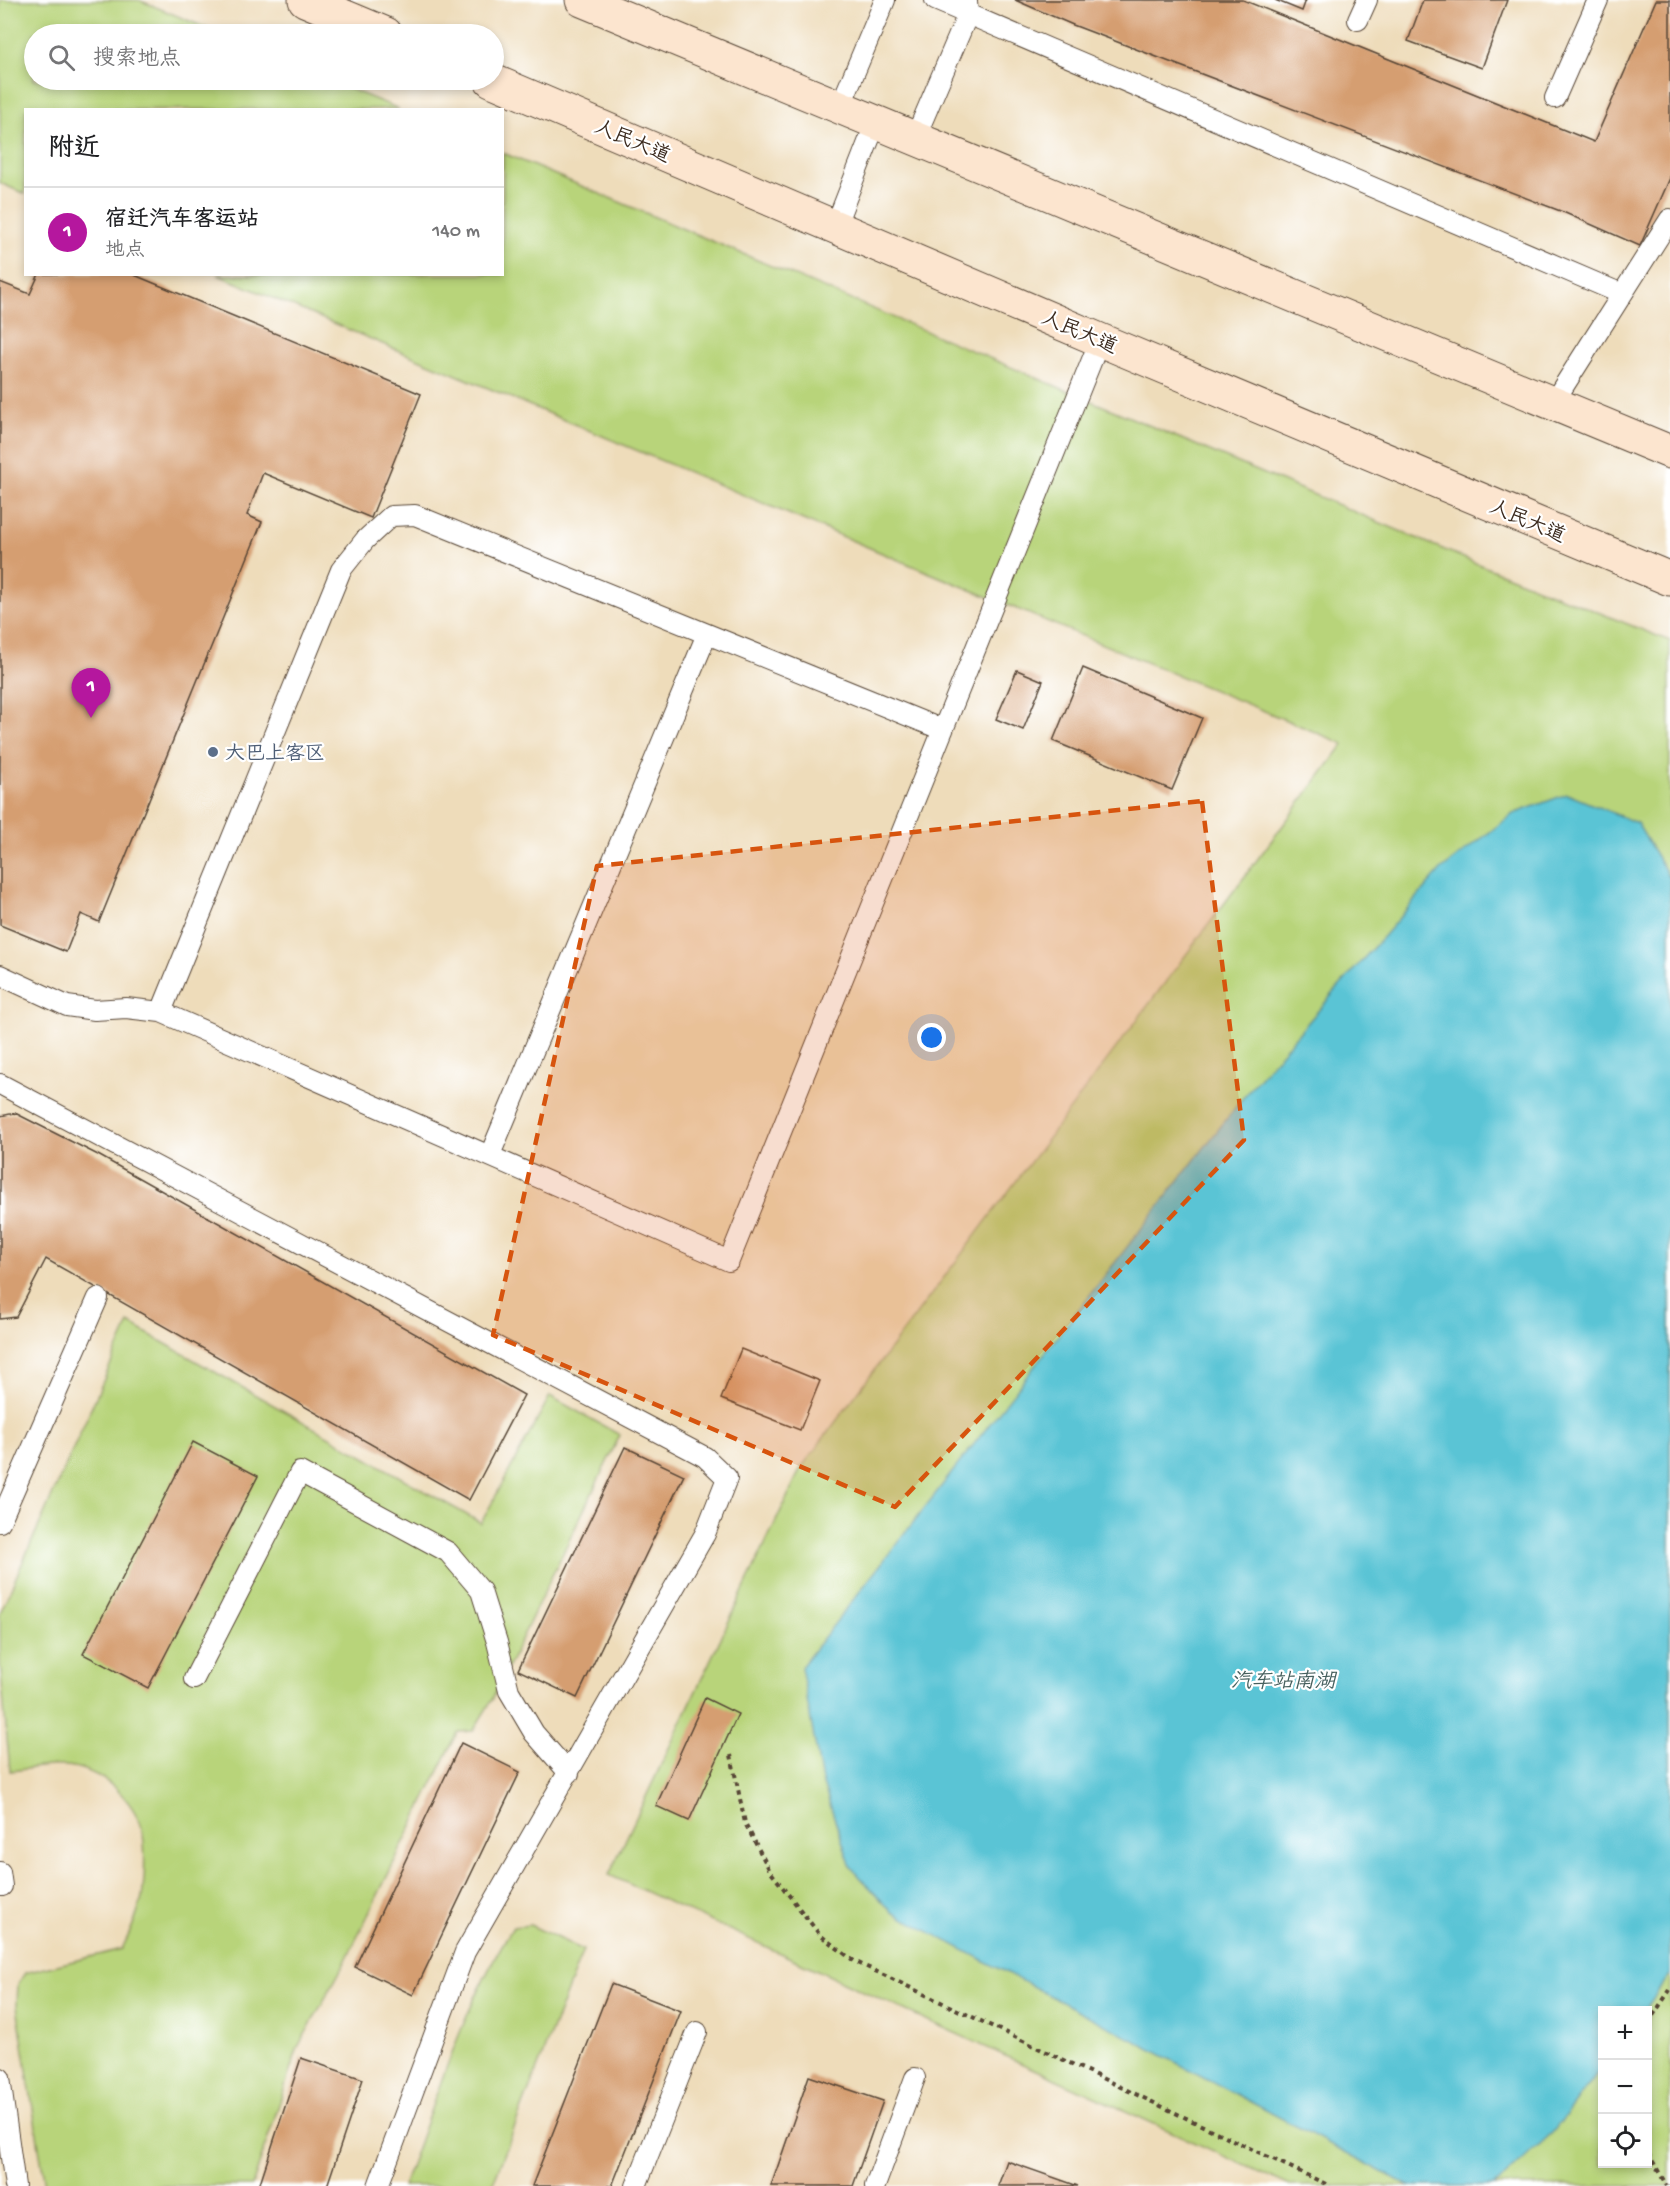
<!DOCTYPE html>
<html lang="zh">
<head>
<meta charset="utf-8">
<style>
  :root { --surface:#fff; --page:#f2f2f2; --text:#202124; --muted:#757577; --line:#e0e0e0; --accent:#b5179e }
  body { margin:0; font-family:"Gochi Hand","LXGW WenKai TC",sans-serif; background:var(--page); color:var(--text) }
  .controls { position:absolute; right:18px; bottom:18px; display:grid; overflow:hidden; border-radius:0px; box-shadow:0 3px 9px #0003 }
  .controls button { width:54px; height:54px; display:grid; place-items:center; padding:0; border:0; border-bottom:2px solid var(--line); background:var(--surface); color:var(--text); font:30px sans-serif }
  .you { position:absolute; left:932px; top:1038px; width:21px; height:21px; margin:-15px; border:4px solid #fff; border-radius:50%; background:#1a73e8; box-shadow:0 0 0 9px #1a73e833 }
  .badge { display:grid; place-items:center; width:39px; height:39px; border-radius:50%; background:var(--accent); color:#fff; font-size:20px; font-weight:700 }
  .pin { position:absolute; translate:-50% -50px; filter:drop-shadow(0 2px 3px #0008) }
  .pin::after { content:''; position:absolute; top:32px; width:21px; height:18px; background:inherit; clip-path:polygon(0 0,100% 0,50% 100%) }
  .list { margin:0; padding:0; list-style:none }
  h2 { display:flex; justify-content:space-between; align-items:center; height:78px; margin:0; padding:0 24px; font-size:26px }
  h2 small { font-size:20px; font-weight:400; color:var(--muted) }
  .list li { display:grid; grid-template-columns:39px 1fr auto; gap:18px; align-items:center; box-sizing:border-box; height:90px; padding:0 24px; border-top:2px solid var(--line) }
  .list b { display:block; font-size:22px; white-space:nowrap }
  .list p { margin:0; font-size:20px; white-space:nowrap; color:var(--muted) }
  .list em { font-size:20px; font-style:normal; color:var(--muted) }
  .icon { flex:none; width:33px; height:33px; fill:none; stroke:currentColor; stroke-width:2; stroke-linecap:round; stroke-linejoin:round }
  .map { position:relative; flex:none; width:1670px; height:2186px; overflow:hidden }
  .search { position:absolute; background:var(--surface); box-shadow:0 3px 9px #0003; left:24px; top:24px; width:480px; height:66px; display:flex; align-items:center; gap:15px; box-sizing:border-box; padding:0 21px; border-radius:33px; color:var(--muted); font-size:22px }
  .panel { position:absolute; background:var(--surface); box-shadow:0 3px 9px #0003; left:24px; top:108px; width:480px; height:168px; border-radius:0px }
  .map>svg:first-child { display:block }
</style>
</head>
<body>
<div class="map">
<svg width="1670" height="2186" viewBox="0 0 1670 2186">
  <rect width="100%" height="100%" fill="#fff"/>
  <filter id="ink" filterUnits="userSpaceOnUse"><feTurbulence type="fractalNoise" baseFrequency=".0167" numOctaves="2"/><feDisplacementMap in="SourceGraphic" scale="12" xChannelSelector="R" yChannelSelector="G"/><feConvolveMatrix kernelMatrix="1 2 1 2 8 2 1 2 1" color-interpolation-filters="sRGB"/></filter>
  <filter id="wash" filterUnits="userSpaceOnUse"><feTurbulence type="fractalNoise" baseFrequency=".008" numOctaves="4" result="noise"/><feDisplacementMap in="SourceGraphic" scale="24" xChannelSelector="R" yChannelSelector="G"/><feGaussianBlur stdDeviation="1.35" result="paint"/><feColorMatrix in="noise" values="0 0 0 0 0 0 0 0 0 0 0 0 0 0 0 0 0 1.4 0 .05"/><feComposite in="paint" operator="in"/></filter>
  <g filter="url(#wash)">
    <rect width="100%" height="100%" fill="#eedcba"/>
    <path fill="#b8d47a" stroke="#7a7f4c" stroke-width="1.5" fill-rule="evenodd" d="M0 0H139L221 34H34V80H328L399 109 26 110 25 194 0 183Z
      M503 153 1478 564 1670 641V2186H1290L609 1875 801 1468 1344 744 901 561 218 275 502 274ZM1602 2010H1648V2164H1602Z
      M129 1323 481 1523 550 1396 620 1435 492 1700 473 1731 458 1732 343 1966 298 2047 252 2186H45L17 2006 18 1984 25 1973 122 1949C130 1933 138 1915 142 1897 145 1879 147 1837 139 1820 127 1795 105 1775 78 1768 57 1762 31 1769 10 1771L0 1663V1613Z
      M530 1925 583 1950 492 2186H403C436 2099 463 2006 513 1927Z"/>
    <path fill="#5ac4d5" stroke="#4a777a" stroke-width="1.5" d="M1567 794 1637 823 1670 878V1974L1645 2010H1602V2067L1553 2132 1495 2186H1409L892 1912 851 1867 822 1781 801 1667 1249 1090 1441 870 1513 814Z"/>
    <g id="blocks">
      <path fill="#d59e71" d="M1015 0H1243L1594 142 1656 0H1670V178L1640 246 1563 212 1073 25Z
        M1275 0H1306L1302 11Z
        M1423 0H1507L1482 68 1408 41Z
        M39 274H132L421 394 371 518 263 473 247 515 262 522 99 922 81 914 66 952 0 925V282L30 294Z
        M1083 668 1202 718 1172 790 1053 741Z
        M1017 670 1043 681 1023 730 996 719Z
        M15 1113 98 1155 524 1395 469 1500 46 1259 16 1317 0 1319V1116Z
        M741 1349 820 1381 800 1430 721 1399Z
        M193 1442 258 1476 148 1688 83 1654Z
        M625 1447 684 1475 577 1698 518 1670Z
        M705 1698 738 1714 689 1821 656 1806Z
        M461 1743 520 1772 413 1995 355 1967Z
        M611 1984 681 2011 612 2186H532Z
        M301 2058 363 2079 327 2186H259Z
        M809 2076 883 2101 853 2186H771Z
        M1007 2161 1078 2186H998Z"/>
    </g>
  </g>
  <g filter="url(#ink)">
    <use href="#blocks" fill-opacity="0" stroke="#564535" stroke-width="1.5"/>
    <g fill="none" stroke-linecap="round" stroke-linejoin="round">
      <g stroke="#564535" stroke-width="22">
        <path id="lane" d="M935 0 1622 294
          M1358 20 1367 0
          M1555 98 1598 0
          M840 107 885 0
          M915 138 968 14 967 2
          M835 227 876 122
          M1553 403 1670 219
          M0 975 67 1006 95 1010 126 1008 161 1012 729 1261 1100 340
          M161 1012 341 570 365 540 391 516 415 515 943 730
          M0 1084 705 1457 727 1478 705 1534 465 1952 378 2186
          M490 1155 707 634
          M0 1522 98 1298
          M194 1679 300 1472 448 1552 481 1591 497 1642 509 1691 534 1733 569 1773
          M0 1872 2 1886H0
          M0 2078 15 2186
          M636 2186 697 2032
          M875 2186 915 2078"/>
      </g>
      <g stroke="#564535" stroke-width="35">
        <path id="secondary" d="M305 0 386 34
          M582 0 1670 452
          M491 80 1100 340 1670 579"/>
      </g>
      <path stroke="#564535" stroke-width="4" stroke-dasharray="4.5 4.5" stroke-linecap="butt" d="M731 1755 745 1823 770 1871 820 1935 854 1961 1330 2186
        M1648 2023 1670 1990
        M1602 2089 1601 2091 1602 2093
        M1648 2153 1667 2186"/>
      <use href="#lane" stroke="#fff" stroke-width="20"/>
      <use href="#secondary" stroke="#fce5cf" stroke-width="33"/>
    </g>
  </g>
  <path fill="#d7540e" fill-opacity="0.2" stroke="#d7540e" stroke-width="4.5" stroke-dasharray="12 8" stroke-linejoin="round" d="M1202 801 1244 1140 895 1507 493 1335 597 866Z"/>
  <circle fill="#5c6f8a" stroke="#fff" stroke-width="2" cx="213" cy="752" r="6"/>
  <g text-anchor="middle" stroke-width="4.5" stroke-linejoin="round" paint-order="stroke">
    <g font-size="20" fill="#3b2a1e" stroke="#fff">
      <text transform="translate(633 140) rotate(23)" y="7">人民大道</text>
      <text transform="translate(1080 331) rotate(23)" y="7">人民大道</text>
      <text transform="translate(1528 520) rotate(23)" y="7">人民大道</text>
    </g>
    <g font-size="20" fill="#4e5e75" stroke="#fff" text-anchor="start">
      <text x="225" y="759">大巴上客区</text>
    </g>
    <g font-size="21" font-style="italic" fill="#46605e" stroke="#fff">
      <text x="1283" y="1687">汽车站南湖</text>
    </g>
  </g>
</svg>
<div class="controls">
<button>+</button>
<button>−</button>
<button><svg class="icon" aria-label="locate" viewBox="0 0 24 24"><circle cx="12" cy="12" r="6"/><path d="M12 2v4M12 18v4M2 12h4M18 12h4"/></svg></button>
</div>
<div class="you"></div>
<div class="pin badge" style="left:91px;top:718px">1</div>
<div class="search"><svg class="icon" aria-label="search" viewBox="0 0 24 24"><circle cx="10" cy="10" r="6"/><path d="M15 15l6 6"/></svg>搜索地点</div>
<section class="panel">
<h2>附近<small></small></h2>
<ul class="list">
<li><span class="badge">1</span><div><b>宿迁汽车客运站</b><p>地点</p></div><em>140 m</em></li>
</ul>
</section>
</div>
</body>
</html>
